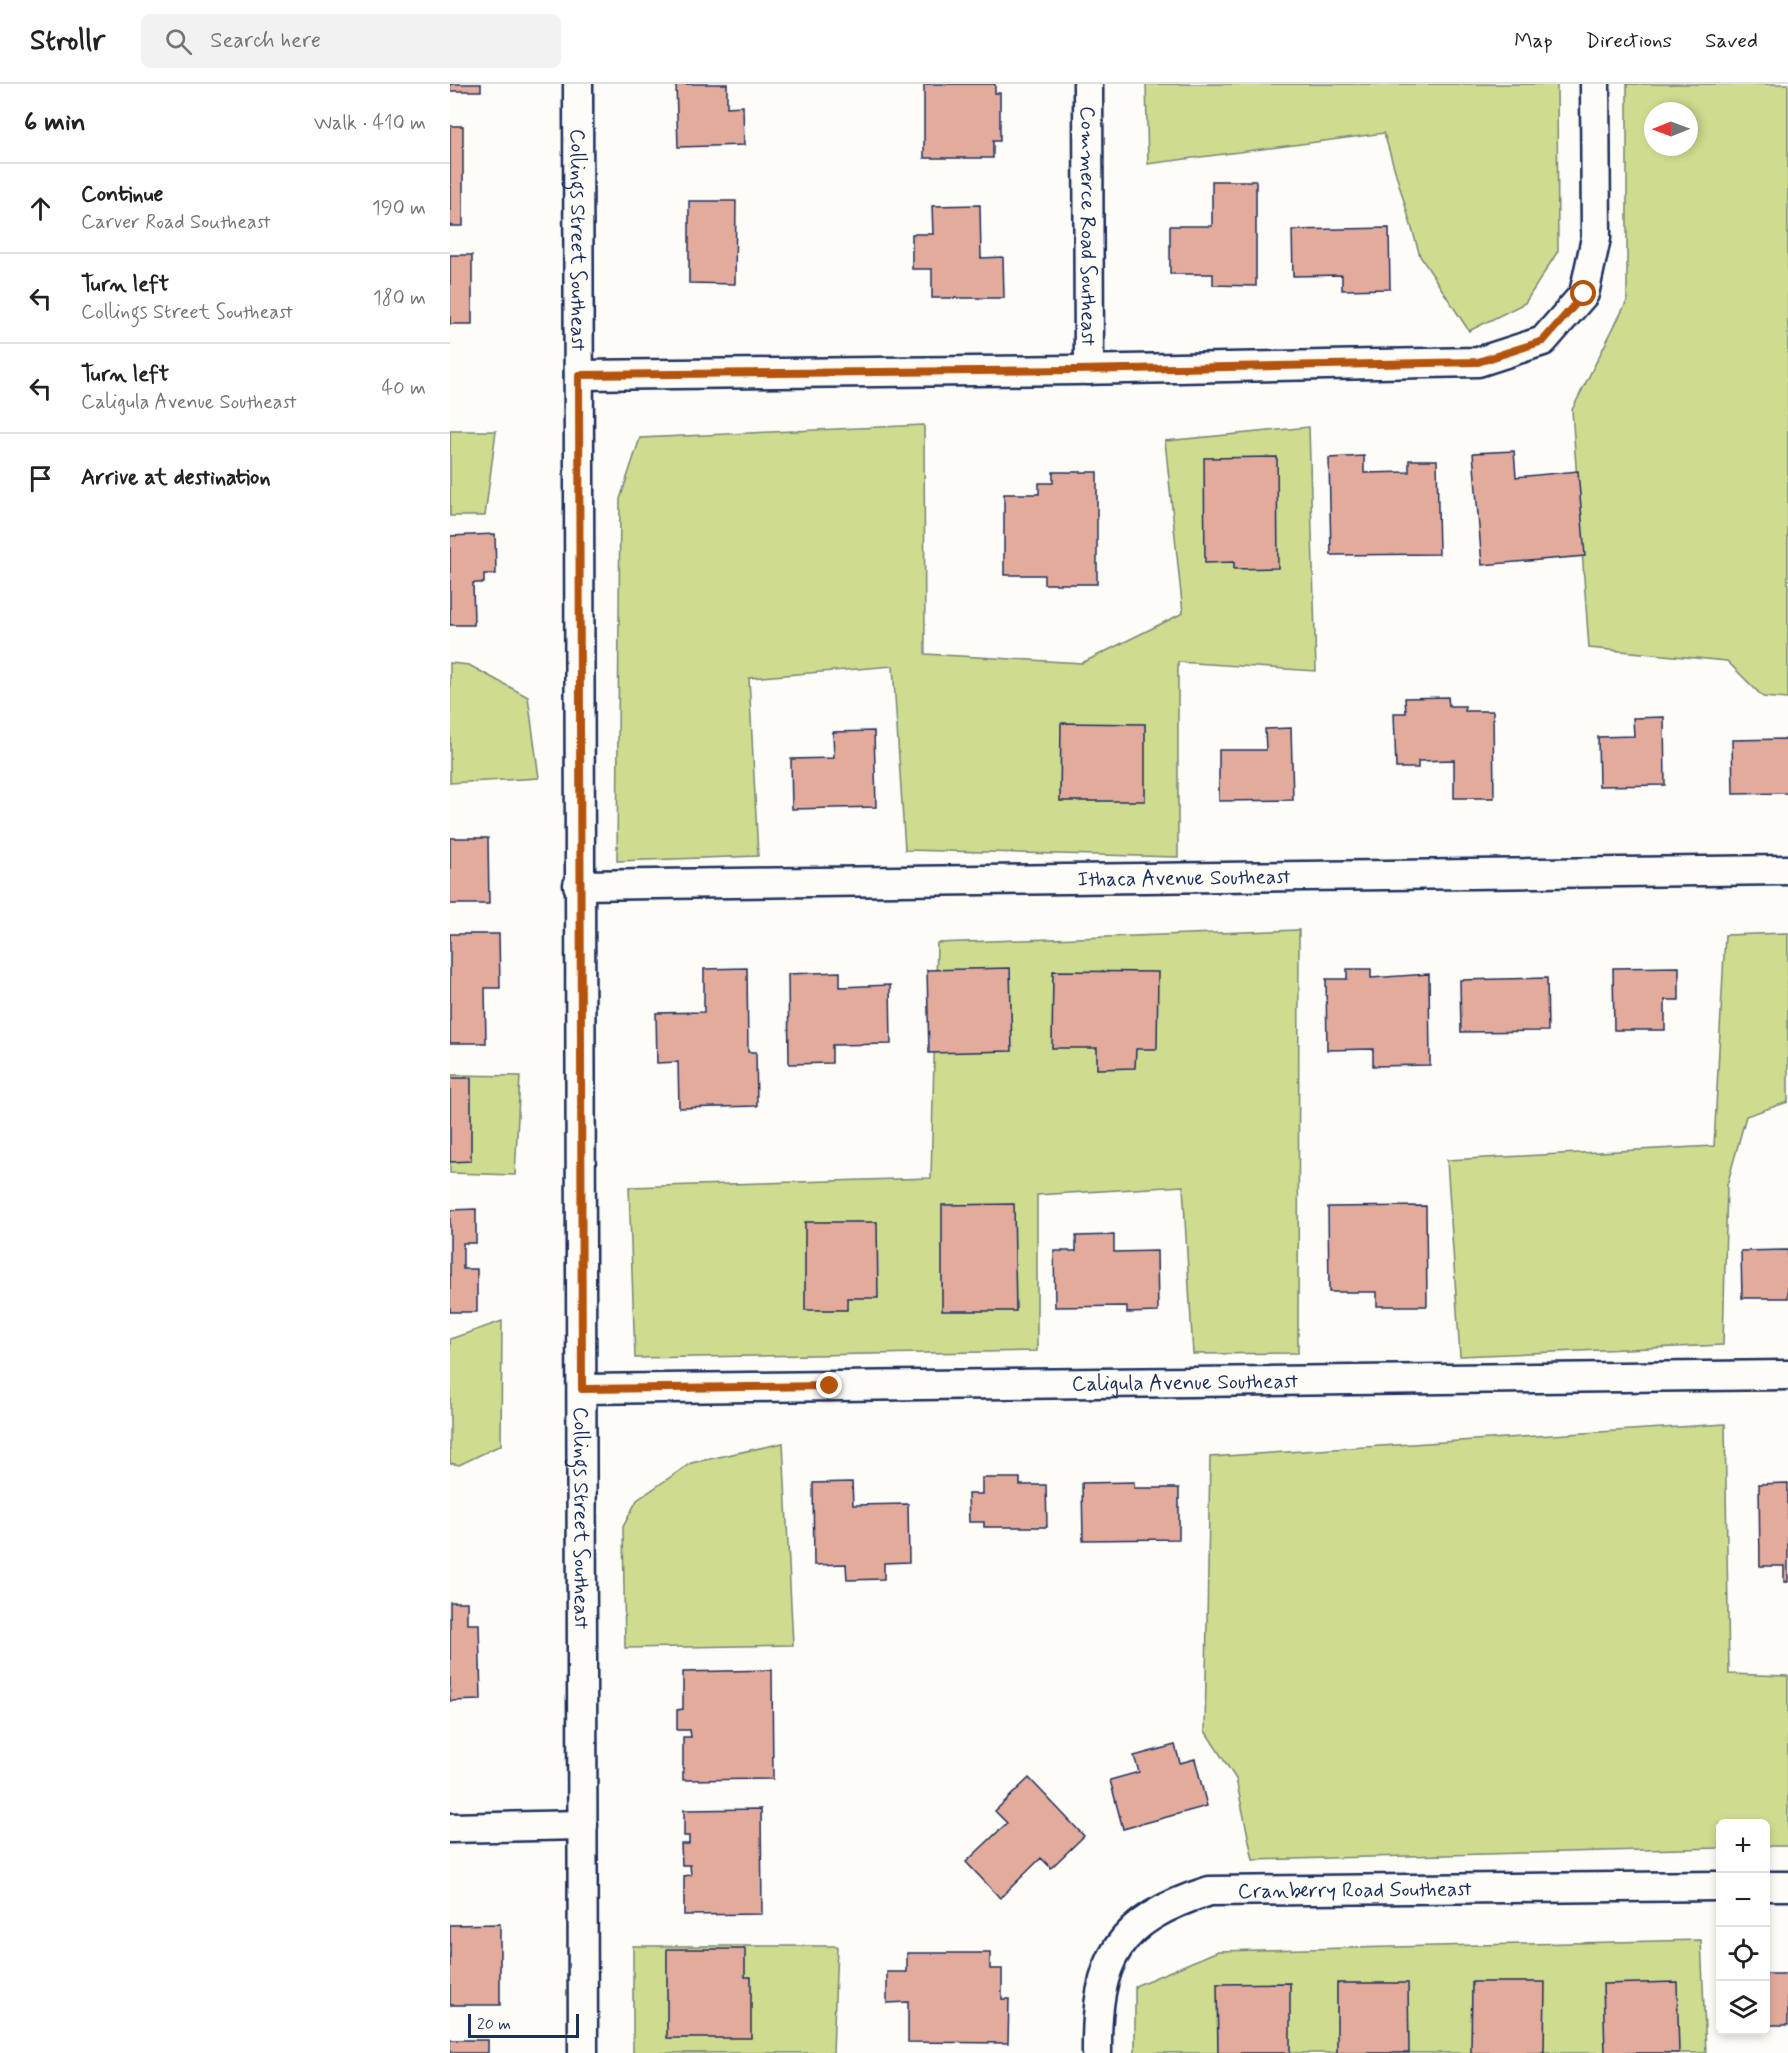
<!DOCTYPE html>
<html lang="en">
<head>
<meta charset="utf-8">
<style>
  :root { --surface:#fff; --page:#f2f2f2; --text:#222; --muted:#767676; --line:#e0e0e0 }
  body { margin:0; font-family:Mynerve,sans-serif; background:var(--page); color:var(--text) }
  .controls { position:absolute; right:18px; bottom:18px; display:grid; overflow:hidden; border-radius:9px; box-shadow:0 3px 9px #0003 }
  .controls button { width:54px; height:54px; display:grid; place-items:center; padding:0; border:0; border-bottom:2px solid var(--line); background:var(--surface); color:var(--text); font:30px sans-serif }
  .compass { position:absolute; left:1194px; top:18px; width:54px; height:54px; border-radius:50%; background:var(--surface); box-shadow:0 3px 9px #0003; rotate:269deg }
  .scale { position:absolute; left:18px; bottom:15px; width:111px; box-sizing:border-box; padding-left:6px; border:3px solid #1b2f5e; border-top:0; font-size:16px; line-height:21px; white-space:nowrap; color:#1b2f5e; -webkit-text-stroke:4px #fdfcf7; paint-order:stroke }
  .stop { position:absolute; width:18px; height:18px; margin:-14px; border:4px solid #b45309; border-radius:50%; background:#fff }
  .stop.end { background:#b45309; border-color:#fff; box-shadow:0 2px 6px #0008 }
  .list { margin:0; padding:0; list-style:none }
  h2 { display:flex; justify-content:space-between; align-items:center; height:78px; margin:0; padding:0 24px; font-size:26px }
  h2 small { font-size:20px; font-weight:400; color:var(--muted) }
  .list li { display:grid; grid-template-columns:39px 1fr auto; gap:18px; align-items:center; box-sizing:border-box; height:90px; padding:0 24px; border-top:2px solid var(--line) }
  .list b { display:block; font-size:22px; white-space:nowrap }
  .list p { margin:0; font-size:20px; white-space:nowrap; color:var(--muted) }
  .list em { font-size:20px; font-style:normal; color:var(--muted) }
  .icon { flex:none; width:33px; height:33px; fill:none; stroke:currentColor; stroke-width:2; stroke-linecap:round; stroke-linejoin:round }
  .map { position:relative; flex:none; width:1338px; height:1969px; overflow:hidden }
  header { display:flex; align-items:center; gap:36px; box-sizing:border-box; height:84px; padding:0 30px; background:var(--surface); border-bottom:2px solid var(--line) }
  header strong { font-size:28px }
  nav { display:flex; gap:33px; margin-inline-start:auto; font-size:21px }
  .search { width:420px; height:54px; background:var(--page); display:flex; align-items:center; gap:15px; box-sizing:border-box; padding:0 21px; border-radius:9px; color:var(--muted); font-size:22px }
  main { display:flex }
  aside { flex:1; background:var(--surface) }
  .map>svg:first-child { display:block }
</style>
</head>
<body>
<header>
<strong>Strollr</strong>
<div class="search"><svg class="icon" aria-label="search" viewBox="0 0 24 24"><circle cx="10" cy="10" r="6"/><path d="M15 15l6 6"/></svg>Search here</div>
<nav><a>Map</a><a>Directions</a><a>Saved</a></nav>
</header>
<main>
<aside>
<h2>6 min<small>Walk · 410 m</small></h2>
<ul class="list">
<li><svg class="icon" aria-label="ahead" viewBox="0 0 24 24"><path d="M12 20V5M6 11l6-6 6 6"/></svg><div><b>Continue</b><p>Carver Road Southeast</p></div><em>190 m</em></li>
<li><svg class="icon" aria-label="left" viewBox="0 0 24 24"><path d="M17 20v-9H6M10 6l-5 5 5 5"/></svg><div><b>Turn left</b><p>Collings Street Southeast</p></div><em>180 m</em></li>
<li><svg class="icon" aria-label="left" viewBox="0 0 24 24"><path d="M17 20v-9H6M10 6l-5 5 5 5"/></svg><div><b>Turn left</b><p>Caligula Avenue Southeast</p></div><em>40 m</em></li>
<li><svg class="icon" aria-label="arrive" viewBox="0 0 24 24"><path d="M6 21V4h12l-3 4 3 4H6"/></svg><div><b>Arrive at destination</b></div></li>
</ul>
</aside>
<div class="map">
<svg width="1338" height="1969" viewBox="0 0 1338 1969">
  <rect width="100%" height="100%" fill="#fdfcf7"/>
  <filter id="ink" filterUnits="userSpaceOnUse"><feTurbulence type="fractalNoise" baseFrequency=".0167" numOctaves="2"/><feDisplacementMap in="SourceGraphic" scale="12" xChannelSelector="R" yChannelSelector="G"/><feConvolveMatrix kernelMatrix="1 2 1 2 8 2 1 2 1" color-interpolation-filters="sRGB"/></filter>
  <g filter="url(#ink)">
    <path fill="#cfdb8e" stroke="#758576" stroke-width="1.5" fill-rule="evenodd" d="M696 0H1107L1108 167 1075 219 1019 247 970 172 934 49 698 80Z
      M1177 0H1338V615L1313 613 1277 577 1139 564 1122 326 1177 217ZM1203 27H1239V63H1203Z
      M474 341 475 570 632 579 733 529 715 357 859 343 866 587 728 578V773L455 766 443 582 299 594 308 772 167 777 170 415 190 354Z
      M0 347H46L35 432H0Z
      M0 579 19 581 78 613 89 694 0 699Z
      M849 846 848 1269 743 1270 733 1102 587 1111V1267L185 1274 179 1103 481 1094 487 859Z
      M1338 849V1018L1296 1032 1277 1101 1273 1261 1010 1272 997 1076 1264 1062 1275 851Z
      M0 991 70 992 65 1091 0 1089Z
      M52 1237 51 1361 9 1381 0 1379V1255Z
      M1275 1340 1279 1590 1338 1592V1762H1316V1740H1270V1764L803 1776 786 1695 755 1647 760 1373Z
      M333 1359 343 1561 175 1564 173 1443 187 1416 241 1379Z
      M1251 1856 1256 1969H685V1902L768 1867Z
      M183 1862H387L383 1969H183Z"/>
    <path fill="#e3ab9b" stroke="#1b2f5e" stroke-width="1.5" d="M0 0H31V7H0Z
      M226 0H277V23L293 22 294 61 228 63Z
      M474 0H545V9H550V57H543V74H474Z
      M0 42H13V142H0Z
      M762 97H806V202L763 201V190H720V142H762Z
      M239 117H286L285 200 239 199Z
      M530 121 531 174 553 173 554 214H482V185H462V150H483L482 122Z
      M939 144 940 205 892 206V191L843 192 842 146Z
      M0 171H22V240H0Z
      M1064 367 1066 393 1128 387 1135 472 1032 481 1023 369Z
      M914 372V389L959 388V376H987L989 470 881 471 879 374Z
      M827 373 828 484 784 485V478L755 479 754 374Z
      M603 388H647V500H594V491H554V410H589V399H603Z
      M45 450 46 490H34V499H23L24 541H0V452Z
      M998 613 999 622H1015V627H1043L1044 714H1004V676L968 677V684H946L944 629H956L955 614Z
      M1214 633 1215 701 1149 702 1148 653 1184 652 1183 634Z
      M611 639 695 640V717H610Z
      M841 644 843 716 769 717V666H816L815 645Z
      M424 647 426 723 342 725 341 675 384 674 383 648Z
      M1338 655V709L1283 710 1282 656Z
      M0 754H38L39 820H0Z
      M0 850H49L50 904H35L36 959H0Z
      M1229 883V916H1215V946H1164L1163 884Z
      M297 884 298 968H306L307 1022 229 1024 228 978 207 979 206 929 254 928V885Z
      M560 884 562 967 479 969 477 886Z
      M897 885H921V894L979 890 980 981 923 982V965L877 966 876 895H897Z
      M603 887 708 888 707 965H686L685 984 647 985V964H602Z
      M390 888V903L440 901 441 960 382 961V979L339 980 338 890Z
      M1097 894 1098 947 1011 948 1010 896Z
      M0 994H21V1077L0 1078Z
      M564 1120 566 1227H492V1121Z
      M976 1122 977 1222H927V1208H879L878 1123Z
      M26 1125V1159H13V1185H27V1228H0V1126Z
      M355 1138H427L428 1214H397V1226H355Z
      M664 1151V1168L707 1167 708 1228 677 1229V1222L605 1223 604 1167H626V1152Z
      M1338 1166V1214H1292L1291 1167Z
      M532 1394H570V1401H596L597 1443H534V1438H519L518 1410H532Z
      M402 1398 403 1421 458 1420 459 1478 434 1479V1495L397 1496 396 1480 364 1481 363 1399Z
      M684 1398V1404H729V1455L633 1456 632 1399Z
      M1338 1399V1498H1334V1482H1310L1309 1400Z
      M0 1518H17V1540H29L31 1616 0 1617Z
      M322 1586 323 1695 233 1696V1653H241L240 1646H227V1626L233 1625V1588Z
      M725 1661 730 1679 745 1675 757 1722 673 1745 660 1696 689 1688 684 1672Z
      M579 1694 634 1752 601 1784 591 1774 550 1814 516 1778 557 1739 545 1727Z
      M311 1725 312 1830 234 1831V1792L241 1791 240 1781H232L231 1760H239V1752H234V1726Z
      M50 1840V1921H0V1841Z
      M217 1865H295V1893H301V1954H217Z
      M457 1869H540V1885H552V1915H559L558 1959 458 1958V1918L437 1919V1888H457Z
      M1316 1890H1338V1941H1316Z
      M1022 1898H1095L1094 1969H1021Z
      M1227 1898 1229 1969H1155L1153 1900Z
      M840 1899V1969H768L767 1900Z
      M887 1899H958L959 1969H887Z
      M0 1956H38V1969H0Z"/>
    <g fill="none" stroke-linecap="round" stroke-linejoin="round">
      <g stroke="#1b2f5e" stroke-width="33">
        <g id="street">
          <path id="s1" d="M128 0 133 1969"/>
          <path id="s2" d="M638 0 639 286"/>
          <path d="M129 291 626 286 1028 278 1093 257 1134 210 1146 154 1145 0"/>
          <path id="s3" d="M128 801 1338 786"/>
          <path id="s4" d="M132 1305 1338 1291"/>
          <path d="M0 1744 133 1741"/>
          <path d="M1316 1802H1338"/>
          <path id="s5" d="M647 1969C646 1875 667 1836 759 1807L1270 1802"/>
        </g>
      </g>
      <use href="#street" stroke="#fdfcf7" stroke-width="28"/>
    </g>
  </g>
  <g fill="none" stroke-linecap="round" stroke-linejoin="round" filter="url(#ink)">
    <path stroke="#b45309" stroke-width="8" d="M380 1302 132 1305 129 291 626 286 1028 278 1093 257 1134 210"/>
  </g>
  <g text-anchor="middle" stroke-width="4.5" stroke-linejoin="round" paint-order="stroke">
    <g font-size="21" fill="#1b2f5e" stroke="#fdfcf7">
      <text dy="7" stroke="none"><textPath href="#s2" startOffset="142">Commerce Road Southeast</textPath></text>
      <text dy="7" stroke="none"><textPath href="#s1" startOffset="156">Collings Street Southeast</textPath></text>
      <text dy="7" stroke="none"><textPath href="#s3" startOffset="606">Ithaca Avenue Southeast</textPath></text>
      <text dy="7" stroke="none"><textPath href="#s4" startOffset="603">Caligula Avenue Southeast</textPath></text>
      <text dy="7" stroke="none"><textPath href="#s1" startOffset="1434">Collings Street Southeast</textPath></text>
      <text dy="7" stroke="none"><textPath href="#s5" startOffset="364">Cranberry Road Southeast</textPath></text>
    </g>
  </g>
</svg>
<div class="controls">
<button>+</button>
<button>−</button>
<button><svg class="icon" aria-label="locate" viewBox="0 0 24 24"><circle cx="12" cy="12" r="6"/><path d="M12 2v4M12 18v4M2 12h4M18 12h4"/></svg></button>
<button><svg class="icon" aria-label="layers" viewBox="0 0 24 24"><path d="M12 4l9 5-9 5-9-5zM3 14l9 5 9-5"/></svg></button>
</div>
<svg class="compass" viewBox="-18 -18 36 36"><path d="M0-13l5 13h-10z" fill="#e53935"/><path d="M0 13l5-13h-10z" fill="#767676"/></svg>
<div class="scale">20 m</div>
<div class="stop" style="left:1134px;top:210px"></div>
<div class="stop end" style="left:380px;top:1302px"></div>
</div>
</main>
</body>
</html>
